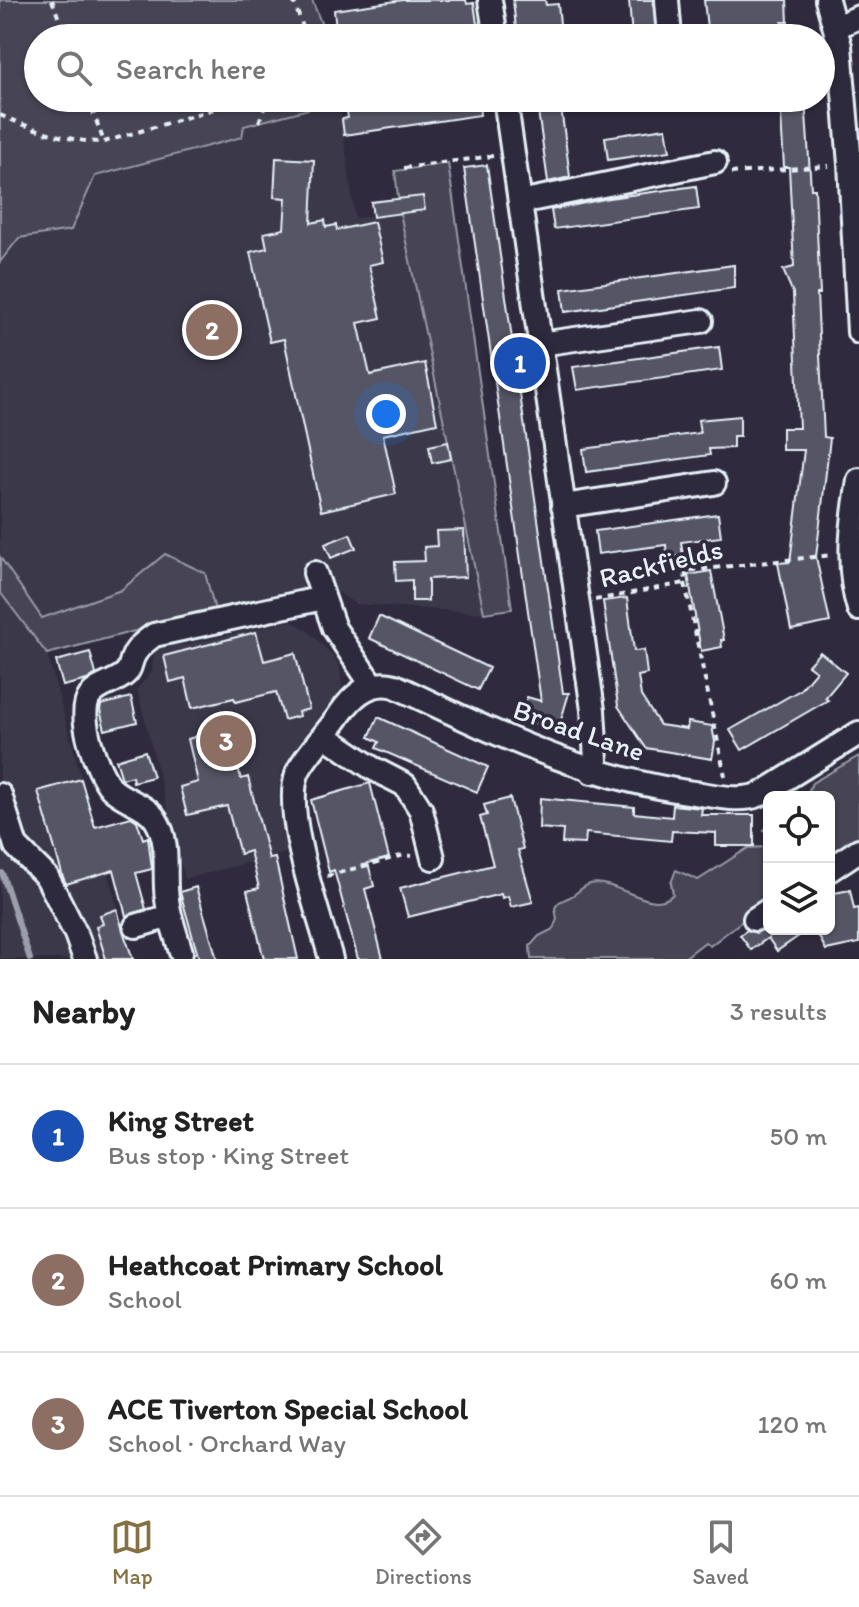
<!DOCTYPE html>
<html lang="en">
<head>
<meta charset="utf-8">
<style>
  :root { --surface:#fff; --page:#f2f2f2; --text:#222; --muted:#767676; --line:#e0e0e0; --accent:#857141 }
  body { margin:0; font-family:Itim,sans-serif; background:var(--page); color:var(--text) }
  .controls { position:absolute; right:24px; bottom:24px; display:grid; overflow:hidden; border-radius:12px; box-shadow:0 2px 6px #0004 }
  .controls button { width:72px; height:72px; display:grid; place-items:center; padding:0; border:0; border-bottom:2px solid var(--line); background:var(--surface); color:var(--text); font:40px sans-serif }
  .you { position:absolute; left:386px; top:414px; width:28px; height:28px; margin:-20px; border:6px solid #fff; border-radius:50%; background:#1a73e8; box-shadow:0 0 0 12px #1a73e833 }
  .badge { display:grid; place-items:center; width:52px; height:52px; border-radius:50%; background:var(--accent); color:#fff; font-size:26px; font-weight:700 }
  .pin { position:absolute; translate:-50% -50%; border:4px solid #fff; box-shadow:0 2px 8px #0006 }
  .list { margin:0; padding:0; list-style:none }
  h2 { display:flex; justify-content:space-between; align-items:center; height:104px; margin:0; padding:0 32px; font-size:34px }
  h2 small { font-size:26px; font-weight:400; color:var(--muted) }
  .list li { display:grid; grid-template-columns:52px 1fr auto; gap:24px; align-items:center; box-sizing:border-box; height:144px; padding:0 32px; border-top:2px solid var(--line) }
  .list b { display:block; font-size:30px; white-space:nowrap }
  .list p { margin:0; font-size:26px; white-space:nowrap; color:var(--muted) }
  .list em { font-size:26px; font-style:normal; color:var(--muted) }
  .icon { flex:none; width:44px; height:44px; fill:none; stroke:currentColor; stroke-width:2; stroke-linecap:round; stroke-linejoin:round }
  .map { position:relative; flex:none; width:859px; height:959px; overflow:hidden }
  .search { position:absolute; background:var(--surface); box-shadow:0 2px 6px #0004; left:24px; right:24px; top:24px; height:88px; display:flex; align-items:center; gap:20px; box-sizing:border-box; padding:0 28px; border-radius:44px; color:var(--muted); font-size:30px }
  .sheet { height:536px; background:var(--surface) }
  nav { display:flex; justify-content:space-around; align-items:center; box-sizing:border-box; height:112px; border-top:2px solid var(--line); background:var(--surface); font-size:22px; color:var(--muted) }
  nav a { display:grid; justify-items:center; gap:4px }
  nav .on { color:var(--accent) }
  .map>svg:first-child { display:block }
</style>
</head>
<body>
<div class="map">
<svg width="859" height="959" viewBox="0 0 859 959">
  <rect width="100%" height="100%" fill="#2f2a3d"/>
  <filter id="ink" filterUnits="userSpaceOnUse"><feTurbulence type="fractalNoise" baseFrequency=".0125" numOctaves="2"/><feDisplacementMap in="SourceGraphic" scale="16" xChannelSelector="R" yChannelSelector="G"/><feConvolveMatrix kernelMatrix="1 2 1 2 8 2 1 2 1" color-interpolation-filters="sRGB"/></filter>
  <g filter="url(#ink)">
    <path fill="#3b3749" d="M339 101 355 218 400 213 484 613 355 604 325 583 47 654 132 959H0V175L87 169Z
      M291 621 307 630 333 656 340 667 342 687 282 768 279 785V804L289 852 185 879 137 689 152 672 154 650 170 641 183 645Z"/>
    <path fill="#464455" stroke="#979aa6" stroke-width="2" d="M0 0H312L327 38H38V98H339V101L244 126 242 137 95 176 71 230 19 238 0 262Z
      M448 163 512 609 484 613 400 213 395 171Z
      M165 554 205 573 215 610 47 654 0 592V557L42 618 121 590Z
      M859 756V842L829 855V797H806L812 783Z
      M769 826V900L710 946 705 942 683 959H531L530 946 539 936 553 929 557 919 555 908C559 900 562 901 570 897 577 894 582 886 590 884 616 878 653 916 673 894L671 883 676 870 698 880 748 848 765 847 767 834 764 830Z"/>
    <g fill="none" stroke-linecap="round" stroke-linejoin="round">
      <path stroke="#9c9fab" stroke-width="6" d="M2 873 30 959"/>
    </g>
    <path fill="#575565" stroke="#e8f1f8" stroke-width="2" d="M403 0H466L467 4 474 3 478 31 431 38H337L334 10Z
      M513 0H545L546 5 558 4 561 34H559V38H517Z
      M629 0H653L656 38H632Z
      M704 0H787L788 22H782L783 38H760L759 24 725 26 726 38H708Z
      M345 98H479L480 115 344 135 342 119 348 118Z
      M780 98H805L811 189H815L820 294H817L824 437 830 438 816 557 830 622 791 630 778 563 790 562 804 450H782V428H799L793 293 783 270 794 267 789 167H784Z
      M561 107 570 177 548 182 538 111Z
      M666 128 670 151 608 160 605 137Z
      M276 158 314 160 311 223 325 220 326 227 336 225 337 230 374 222 383 262 369 265 381 318 358 323 370 375 425 363 437 423 383 435 396 494 321 511 284 339 270 342 250 252 267 248 264 233 284 229 286 198 274 197Z
      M487 165 563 693H569L558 730 520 719 527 697 541 701 464 168Z
      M696 186 699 209 554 229 551 210 609 198Z
      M423 196 425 210 373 217 371 202Z
      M734 265V288L565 312 562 289Z
      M719 347 722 370 577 390 573 367Z
      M740 416V436H733V448L709 449 710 455 586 472 583 449 700 433 698 420Z
      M448 442 451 459 432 463 429 446Z
      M718 514 721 537 681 542 683 556 667 557 666 545 598 554 595 531Z
      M464 530 466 577 428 579V601H412V580L396 581 395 562 425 561 424 547 437 546 436 531Z
      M350 534 356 548 331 558 325 544Z
      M711 571 724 640H721L722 647 701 651 688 575Z
      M627 598 634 651 644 650 647 674 638 676 641 696 660 725 687 729 688 722 712 726 715 742 712 759 646 748 618 706 603 601Z
      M379 616 489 668 478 690 369 638Z
      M256 632 264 661 295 653 309 709 298 712 299 716 284 720 276 692 236 702 234 698 192 708 185 678 170 682 164 656Z
      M90 652 96 674 87 680 63 686 56 661Z
      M820 652 846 673 825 698 828 700 742 750 730 730 800 690 816 671 808 665Z
      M131 697 137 722 105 730 100 710 101 705Z
      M378 717 488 767 477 792 376 748 379 742 369 737Z
      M228 727 241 779 248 777 269 859 275 858 298 959H264L247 891 259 888 250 851 240 854 227 806 187 815 180 787 198 782 188 739Z
      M145 751 153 777 133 782 132 776 122 779 116 760Z
      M81 779 95 827 131 817 137 821 143 839 148 837 152 869 136 873 146 909 126 916 114 870 66 884 63 877 38 791Z
      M370 783 389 858 368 863 374 886 365 889 383 959H358L334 870 329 872 311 800Z
      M510 798 523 849 518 850 533 902 511 907 508 896 502 898 501 894 408 917 400 888 493 865 480 817 487 815 484 805Z
      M540 798 634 807V813L672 817 673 805 702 808 701 815H754V846H716V833L672 831 671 841 586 833 585 844 562 843 563 830 539 828Z
      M196 887 217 959H199L180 892Z
      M850 890 854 909 859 908V943L826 950 815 929H829V894Z
      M117 909 123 931 133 959H106L96 927 103 924 100 915Z
      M769 927V929H809L777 951 768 938 751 950 740 935 747 930 756 933Z"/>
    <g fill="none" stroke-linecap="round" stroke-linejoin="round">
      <g stroke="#e8f1f8" stroke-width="28">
        <path id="minor" d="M490 0 496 38
          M667 0 670 38
          M827 0 840 46 850 164 859 332
          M836 27 859 17
          M505 98 593 710 596 760 592 772
          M520 202 715 162
          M540 344 701 321
          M859 480C852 523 846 567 859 609
          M563 506 714 483
          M315 573 334 628 372 685
          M325 736 372 768 405 785 421 810 433 858
          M0 795 16 846 47 877 76 934 85 959
          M829 870 859 850
          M755 919 769 910
          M136 926 170 916
          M181 952C176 935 169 917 167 899 163 873 171 844 156 820 146 804 124 801 111 788 97 772 76 715 90 696 99 684 116 683 126 673 131 668 130 663 133 657 137 647 146 641 154 635L323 598
          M331 959C319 914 283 816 297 774 302 759 330 730 340 714 353 695 371 679 395 686 495 733 589 780 701 794 721 797 742 802 761 794L859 733"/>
      </g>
      <path stroke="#e8f1f8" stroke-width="4" stroke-dasharray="6 6" stroke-linecap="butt" d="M52 0 66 38
        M293 0 307 38
        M88 98 104 142
        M0 115C32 129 69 142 104 142L251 98
        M259 122 268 98
        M404 168 493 156
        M731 173 829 166
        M685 583 725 776
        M595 600 685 583 686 571 832 555
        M327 876 404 855 412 856"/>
      <use href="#minor" stroke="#2f2a3d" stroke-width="22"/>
    </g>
  </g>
  <g text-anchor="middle" stroke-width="7" stroke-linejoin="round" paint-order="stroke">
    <g font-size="28" fill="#e8f1f8" stroke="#2f2a3d">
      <text transform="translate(661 563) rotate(-14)" y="10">Rackfields</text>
      <text transform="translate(579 730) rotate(19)" y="10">Broad Lane</text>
    </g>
  </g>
</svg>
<div class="controls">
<button><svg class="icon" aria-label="locate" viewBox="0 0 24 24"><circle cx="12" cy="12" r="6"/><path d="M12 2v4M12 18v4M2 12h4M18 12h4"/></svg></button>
<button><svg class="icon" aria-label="layers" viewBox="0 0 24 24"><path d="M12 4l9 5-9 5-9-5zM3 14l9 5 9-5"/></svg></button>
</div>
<div class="you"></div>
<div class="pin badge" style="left:520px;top:363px;background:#1a4fb4">1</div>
<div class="pin badge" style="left:212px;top:330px;background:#8d6e63">2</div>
<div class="pin badge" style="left:226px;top:741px;background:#8d6e63">3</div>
<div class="search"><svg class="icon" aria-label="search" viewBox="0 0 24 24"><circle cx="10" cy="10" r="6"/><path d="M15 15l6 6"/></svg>Search here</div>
</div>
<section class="sheet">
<h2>Nearby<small>3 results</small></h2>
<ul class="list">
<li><span class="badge" style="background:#1a4fb4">1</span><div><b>King Street</b><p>Bus stop · King Street</p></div><em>50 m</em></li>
<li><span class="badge" style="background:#8d6e63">2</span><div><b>Heathcoat Primary School</b><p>School</p></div><em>60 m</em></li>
<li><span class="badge" style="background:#8d6e63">3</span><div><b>ACE Tiverton Special School</b><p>School · Orchard Way</p></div><em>120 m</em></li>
</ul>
</section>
<nav>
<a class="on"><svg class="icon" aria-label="map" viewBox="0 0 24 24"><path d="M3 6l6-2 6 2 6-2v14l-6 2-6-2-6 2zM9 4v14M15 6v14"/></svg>Map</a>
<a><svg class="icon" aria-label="directions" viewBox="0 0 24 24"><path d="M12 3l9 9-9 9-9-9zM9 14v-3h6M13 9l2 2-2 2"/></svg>Directions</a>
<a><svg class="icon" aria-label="saved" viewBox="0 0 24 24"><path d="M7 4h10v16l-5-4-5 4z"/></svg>Saved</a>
</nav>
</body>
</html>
